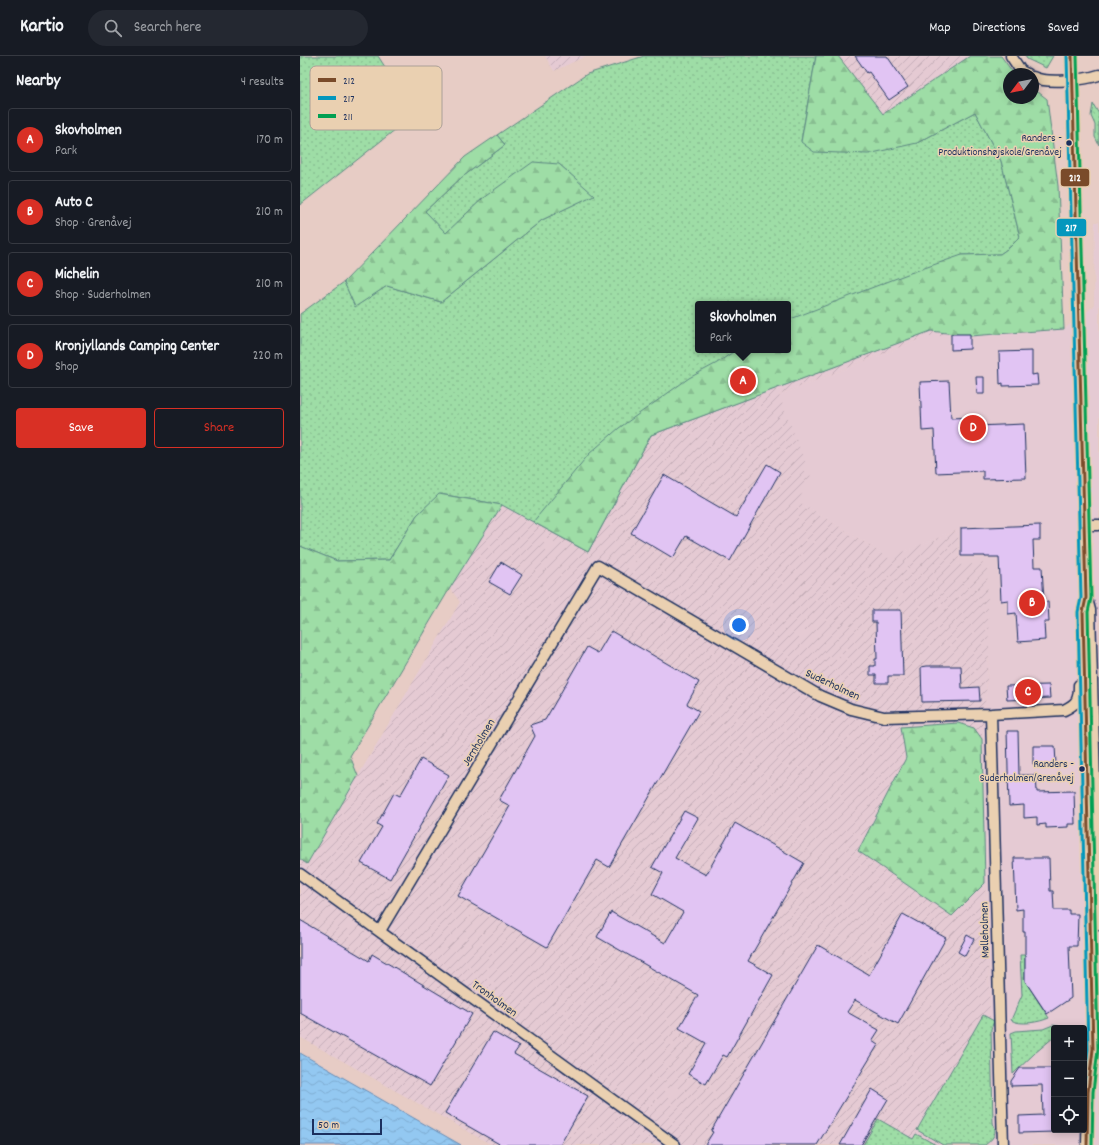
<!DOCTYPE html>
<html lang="en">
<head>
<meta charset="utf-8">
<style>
  :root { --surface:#171b24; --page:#242831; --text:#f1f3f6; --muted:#9ea1a6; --line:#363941; --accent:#d93025 }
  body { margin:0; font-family:Dekko,sans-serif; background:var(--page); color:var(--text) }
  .controls { position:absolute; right:12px; bottom:12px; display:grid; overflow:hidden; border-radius:4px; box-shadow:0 2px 10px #0003 }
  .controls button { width:36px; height:36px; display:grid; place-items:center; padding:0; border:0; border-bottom:1px solid var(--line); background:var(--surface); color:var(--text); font:20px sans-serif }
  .compass { position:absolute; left:703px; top:12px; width:36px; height:36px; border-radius:50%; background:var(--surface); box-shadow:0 2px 10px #0003; rotate:238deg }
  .scale { position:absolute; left:12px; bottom:10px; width:70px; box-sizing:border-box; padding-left:4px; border:2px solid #1b2f5e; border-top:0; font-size:11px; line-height:14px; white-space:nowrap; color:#1b2f5e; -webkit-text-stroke:3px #ead0b1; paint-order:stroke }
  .you { position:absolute; left:439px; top:569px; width:14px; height:14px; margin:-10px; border:3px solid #fff; border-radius:50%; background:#1a73e8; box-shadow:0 0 0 6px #1a73e833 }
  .badge { display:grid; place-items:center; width:26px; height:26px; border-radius:50%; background:var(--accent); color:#fff; font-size:13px; font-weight:700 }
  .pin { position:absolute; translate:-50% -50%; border:2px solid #fff; box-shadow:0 1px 4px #0006 }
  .popup { position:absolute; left:395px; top:245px; width:96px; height:52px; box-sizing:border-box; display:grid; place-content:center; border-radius:4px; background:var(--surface); filter:drop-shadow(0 1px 3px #0005); font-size:13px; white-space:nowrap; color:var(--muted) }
  .popup b { font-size:15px; color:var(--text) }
  .popup::after { content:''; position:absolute; left:50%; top:100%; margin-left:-8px; border:8px solid transparent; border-top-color:var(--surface) }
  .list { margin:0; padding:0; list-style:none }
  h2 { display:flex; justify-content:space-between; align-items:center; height:52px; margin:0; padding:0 16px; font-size:17px }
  h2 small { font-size:13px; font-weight:400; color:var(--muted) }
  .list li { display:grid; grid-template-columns:26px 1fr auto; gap:12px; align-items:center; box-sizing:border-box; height:64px; margin:0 8px 8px; padding:0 8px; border:1px solid var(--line); border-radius:4px }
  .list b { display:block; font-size:15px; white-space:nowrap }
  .list p { margin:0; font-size:13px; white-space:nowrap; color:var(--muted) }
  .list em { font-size:13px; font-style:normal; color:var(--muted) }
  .actions { display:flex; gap:8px; padding:12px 16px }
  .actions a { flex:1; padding:9px 0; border:1px solid var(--accent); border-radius:4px; text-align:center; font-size:14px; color:var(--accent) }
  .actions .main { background:var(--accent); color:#fff }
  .icon { flex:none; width:22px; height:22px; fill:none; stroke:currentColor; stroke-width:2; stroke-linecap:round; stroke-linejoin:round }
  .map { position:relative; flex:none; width:799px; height:1089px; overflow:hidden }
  header { display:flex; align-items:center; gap:24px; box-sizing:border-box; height:56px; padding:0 20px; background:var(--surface); border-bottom:1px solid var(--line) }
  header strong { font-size:19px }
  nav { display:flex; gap:22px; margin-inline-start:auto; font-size:14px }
  .search { width:280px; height:36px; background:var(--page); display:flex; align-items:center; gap:10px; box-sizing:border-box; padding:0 14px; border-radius:22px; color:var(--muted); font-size:15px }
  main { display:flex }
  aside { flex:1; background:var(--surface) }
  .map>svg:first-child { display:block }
</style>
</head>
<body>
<header>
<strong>Kartio</strong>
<div class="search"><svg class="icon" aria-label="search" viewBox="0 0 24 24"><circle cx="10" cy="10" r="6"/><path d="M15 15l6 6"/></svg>Search here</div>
<nav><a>Map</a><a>Directions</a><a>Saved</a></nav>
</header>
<main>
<aside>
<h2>Nearby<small>4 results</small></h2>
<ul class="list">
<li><span class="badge">A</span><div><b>Skovholmen</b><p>Park</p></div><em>170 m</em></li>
<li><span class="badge">B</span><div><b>Auto C</b><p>Shop · Grenåvej</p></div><em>210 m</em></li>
<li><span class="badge">C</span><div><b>Michelin</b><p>Shop · Suderholmen</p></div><em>210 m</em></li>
<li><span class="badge">D</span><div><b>Kronjyllands Camping Center</b><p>Shop</p></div><em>220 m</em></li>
</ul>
<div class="actions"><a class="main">Save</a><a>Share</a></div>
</aside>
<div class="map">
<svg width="799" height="1089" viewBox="0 0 799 1089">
  <defs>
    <pattern id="industrial-furrows" width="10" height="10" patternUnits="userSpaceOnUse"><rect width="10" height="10" fill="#e5cad3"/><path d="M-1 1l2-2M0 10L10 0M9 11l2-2" fill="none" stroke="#c4aeb8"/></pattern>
    <pattern id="grass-dots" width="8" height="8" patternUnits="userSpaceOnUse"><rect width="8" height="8" fill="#9edda6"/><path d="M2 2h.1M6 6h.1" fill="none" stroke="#88be91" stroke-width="1.8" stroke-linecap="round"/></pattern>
    <pattern id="forest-firs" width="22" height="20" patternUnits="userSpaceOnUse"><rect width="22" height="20" fill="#9edda6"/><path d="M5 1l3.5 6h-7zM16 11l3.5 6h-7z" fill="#88be91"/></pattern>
    <pattern id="water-waves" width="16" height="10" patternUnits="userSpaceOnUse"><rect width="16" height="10" fill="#93c8f1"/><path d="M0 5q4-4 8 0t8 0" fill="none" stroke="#7eacd1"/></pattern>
  </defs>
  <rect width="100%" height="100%" fill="#e7ccc5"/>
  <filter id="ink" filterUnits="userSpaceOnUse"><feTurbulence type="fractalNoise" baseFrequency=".025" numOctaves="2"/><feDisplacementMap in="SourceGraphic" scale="8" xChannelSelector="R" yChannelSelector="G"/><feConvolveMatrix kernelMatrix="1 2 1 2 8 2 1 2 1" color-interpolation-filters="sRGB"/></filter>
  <g filter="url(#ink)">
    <path fill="#e5cad3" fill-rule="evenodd" d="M795 166H799V1089H686L694 1068 685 827 682 683 689 600 659 509 658 474 588 503 569 489 497 445 479 339 627 280H670L764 273 794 250ZM754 972H784V1074H754Z"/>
    <path fill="url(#industrial-furrows)" d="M245 0H286L254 15Z
      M539 0H670L583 58Z
      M631 275 670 280H627L479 339 511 421 498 445 569 489 588 502 658 474 659 509 687 507 689 600 682 683 685 827 694 1068 686 1089H192L0 981V803L7 807 160 546 150 532 202 449 288 496 351 379Z"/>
    <path fill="url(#grass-dots)" stroke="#5c8682" fill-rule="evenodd" d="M0 0H78L115 58 0 149Z
      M344 0H516L501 85 617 87 675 56 701 105 720 181 710 191 700 198 662 199 624 277 351 379 288 496 202 449 140 438 117 459 89 504 37 505 0 490V258L44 226 55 250 87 230 141 246 242 164 293 139 259 108 183 142 146 178 125 155 161 122 205 89 197 79 287 18ZM398 248H488V294H398Z
      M725 0H753L746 12 727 3Z
      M793 48 799 58V89L795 81V69L791 60Z
      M720 899H725V925L749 962C740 966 720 970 711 964L722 939Z
      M683 959 694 965 691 973 693 1067C698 1077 693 1083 685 1089H643L617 1074Z
      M753 969 759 970 761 972H754V981L735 997 713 1018 711 977 716 975 743 973Z
      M578 1063 613 1083 616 1078 636 1089H563Z"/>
    <path fill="url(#forest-firs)" stroke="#5c8682" d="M516 0H538L583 58 670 0H701L714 18H709V42H733V32L747 43 758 130 764 273 670 280 631 275 351 379 288 496 233 466 289 398 319 372 389 322 417 307 436 294H488V264L610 217 662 199 700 198 710 191 720 181 701 105 675 56 617 87 568 98 514 96 501 86Z
      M197 79 205 89 161 122 125 155 146 177 183 142 233 106 259 108 294 139 242 164 141 246 87 230 55 251 44 226 165 101Z
      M139 438 202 449 150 532 50 700 58 720 7 808 0 803V490L37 505 89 504 117 459Z
      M658 667 674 672 682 683 685 827 652 860 558 795 606 702 601 671Z"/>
    <path fill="url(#water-waves)" stroke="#638bb6" d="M0 997 161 1089H0Z"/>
    <path fill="#e1c4f3" stroke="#1b2f5e" d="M555 0H587L608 31 589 44 569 16 567 17Z
      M651 278H670V293L651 294Z
      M732 295V319L737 318 738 329 703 330V327L700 328 699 296Z
      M676 321H684V338H677Z
      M649 325 651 362 677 361V370L724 368 726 422 683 423V415L636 417 634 374 622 375 620 326Z
      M467 408 480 416 430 505 386 480 373 502 331 477 364 419 436 461Z
      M740 469V484H733L734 511H742L744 546H748L749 566H744L745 584 718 586 716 557 708 558V544L701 545 699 501H685V500H661V472Z
      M201 506 222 519 210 538 189 526Z
      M572 554H601L603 620H588V627H576V619H570V610H575V603H577L576 566H572Z
      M311 575 399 626 387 648 399 655 309 811 297 804 247 891 158 840 210 750 199 744 235 680 230 669 245 664 287 591 298 597Z
      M627 610H661L662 632 679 631 680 645 622 646 621 611Z
      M749 629 750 642 707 644 706 630Z
      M707 675H718L719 719H736L737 736 774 735 775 768H768V771L746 772V768L737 769V761L724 762V749L709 750Z
      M733 690H755L756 708H733Z
      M121 703 149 719 90 823 61 807 82 771 77 768 94 737 100 740Z
      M384 755 398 762 375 802 406 819 435 767 504 807 448 905 473 919 427 1001 423 999 406 1028 388 1018 406 987 379 972 398 939 297 881 311 856 365 887 383 856 352 838 363 817 352 811Z
      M714 802H749L750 835H753L754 854H769V858H778L777 890H769L771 942 747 958 725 925V876H723V853L716 854Z
      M603 858 646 882 598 968 555 944 547 956 579 974 572 985 578 989 517 1089H405L413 1076 411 1075 518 889 569 919Z
      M0 864 69 905 72 898 172 958 130 1030 0 957Z
      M667 879 674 883 665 900 658 896Z
      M193 976 219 991 214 998 288 1040 260 1089H201L145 1057Z
      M720 1012H754V1076L719 1077V1060L743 1059 742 1029 711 1030V1025Z
      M572 1033 588 1043 561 1089H540Z"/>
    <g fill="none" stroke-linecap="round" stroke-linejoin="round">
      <g stroke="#1b2f5e" stroke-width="13">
        <path id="minor" d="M711 0 721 15 727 18
          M772 0 786 542 783 556 793 993 788 1036 787 1089
          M733 21C746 28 785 24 799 19
          M784 469H799
          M787 543 790 554 799 868
          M691 658 703 1089
          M0 818 375 1089
          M80 875 298 510 520 640 551 653 584 661 691 658 764 654C777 648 779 644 779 629"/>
      </g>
      <use href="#minor" stroke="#ead0b1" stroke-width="10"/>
      <g stroke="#ead0b1" stroke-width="6">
        <path id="bus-1" d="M772 0 786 542 783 556 793 993 788 1036 787 1089"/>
      </g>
      <g stroke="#ead0b1" stroke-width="6">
        <path id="bus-2" d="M767 0 781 542 778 556 788 993 784 1027"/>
      </g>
      <g stroke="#ead0b1" stroke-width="6">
        <path id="bus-3" d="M777 0 791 542 788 556 798 993 793 1036 792 1089"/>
      </g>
      <use href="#bus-1" stroke="#7a4b2a" stroke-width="3"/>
      <use href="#bus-2" stroke="#0497bd" stroke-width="3"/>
      <use href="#bus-3" stroke="#01a052" stroke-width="3"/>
    </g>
  </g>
  <g fill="#1b2f5e" stroke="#ead0b1" stroke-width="1.5">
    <circle cx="769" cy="87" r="3.5"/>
    <circle cx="782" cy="713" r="3.5"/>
  </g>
  <g text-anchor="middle" stroke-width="3" stroke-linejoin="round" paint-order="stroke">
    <g font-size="11" fill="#1b2f5e" stroke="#ead0b1" text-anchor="end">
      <text x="762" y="85">Randers -<tspan x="762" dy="14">Produktionshøjskole/Grenåvej</tspan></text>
      <text x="774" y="711">Randers -<tspan x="774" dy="14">Suderholmen/Grenåvej</tspan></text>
    </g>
    <g font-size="12" fill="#1b2f5e" stroke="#ead0b1">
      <text transform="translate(533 628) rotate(25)" y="4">Suderholmen</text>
      <text transform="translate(178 686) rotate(-59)" y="4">Jernholmen</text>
      <text transform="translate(684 874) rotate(-91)" y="4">Mølleholmen</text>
      <text transform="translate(195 942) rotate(36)" y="4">Tronholmen</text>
    </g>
  </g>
  <rect x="10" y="10" width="132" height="64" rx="6" fill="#ead0b1" stroke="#aca098" stroke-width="1"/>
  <rect x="18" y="22" width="18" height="4" fill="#7a4b2a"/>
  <rect x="18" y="40" width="18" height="4" fill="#0497bd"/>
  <rect x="18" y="58" width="18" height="4" fill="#01a052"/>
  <g font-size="11" fill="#1b2f5e">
    <text x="43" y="28">212</text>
    <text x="43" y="46">217</text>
    <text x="43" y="64">211</text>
  </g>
  <g stroke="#ead0b1" stroke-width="1.5">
    <rect x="760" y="112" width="30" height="19" rx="4" fill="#7a4b2a"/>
    <rect x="756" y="162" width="31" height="19" rx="4" fill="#0497bd"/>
  </g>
  <g font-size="11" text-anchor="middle" font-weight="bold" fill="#fff">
    <text x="775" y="125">212</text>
    <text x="771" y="175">217</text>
  </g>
</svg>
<div class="controls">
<button>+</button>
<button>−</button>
<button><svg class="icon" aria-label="locate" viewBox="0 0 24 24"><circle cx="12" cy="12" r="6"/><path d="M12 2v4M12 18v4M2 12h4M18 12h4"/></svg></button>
</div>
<svg class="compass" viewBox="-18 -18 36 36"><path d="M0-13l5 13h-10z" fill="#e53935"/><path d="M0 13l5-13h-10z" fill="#9ea1a6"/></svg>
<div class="scale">50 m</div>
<div class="you"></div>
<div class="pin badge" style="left:443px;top:325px">A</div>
<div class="popup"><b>Skovholmen</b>Park</div>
<div class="pin badge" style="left:732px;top:547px">B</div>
<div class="pin badge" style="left:728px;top:636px">C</div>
<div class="pin badge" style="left:673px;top:372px">D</div>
</div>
</main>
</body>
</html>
